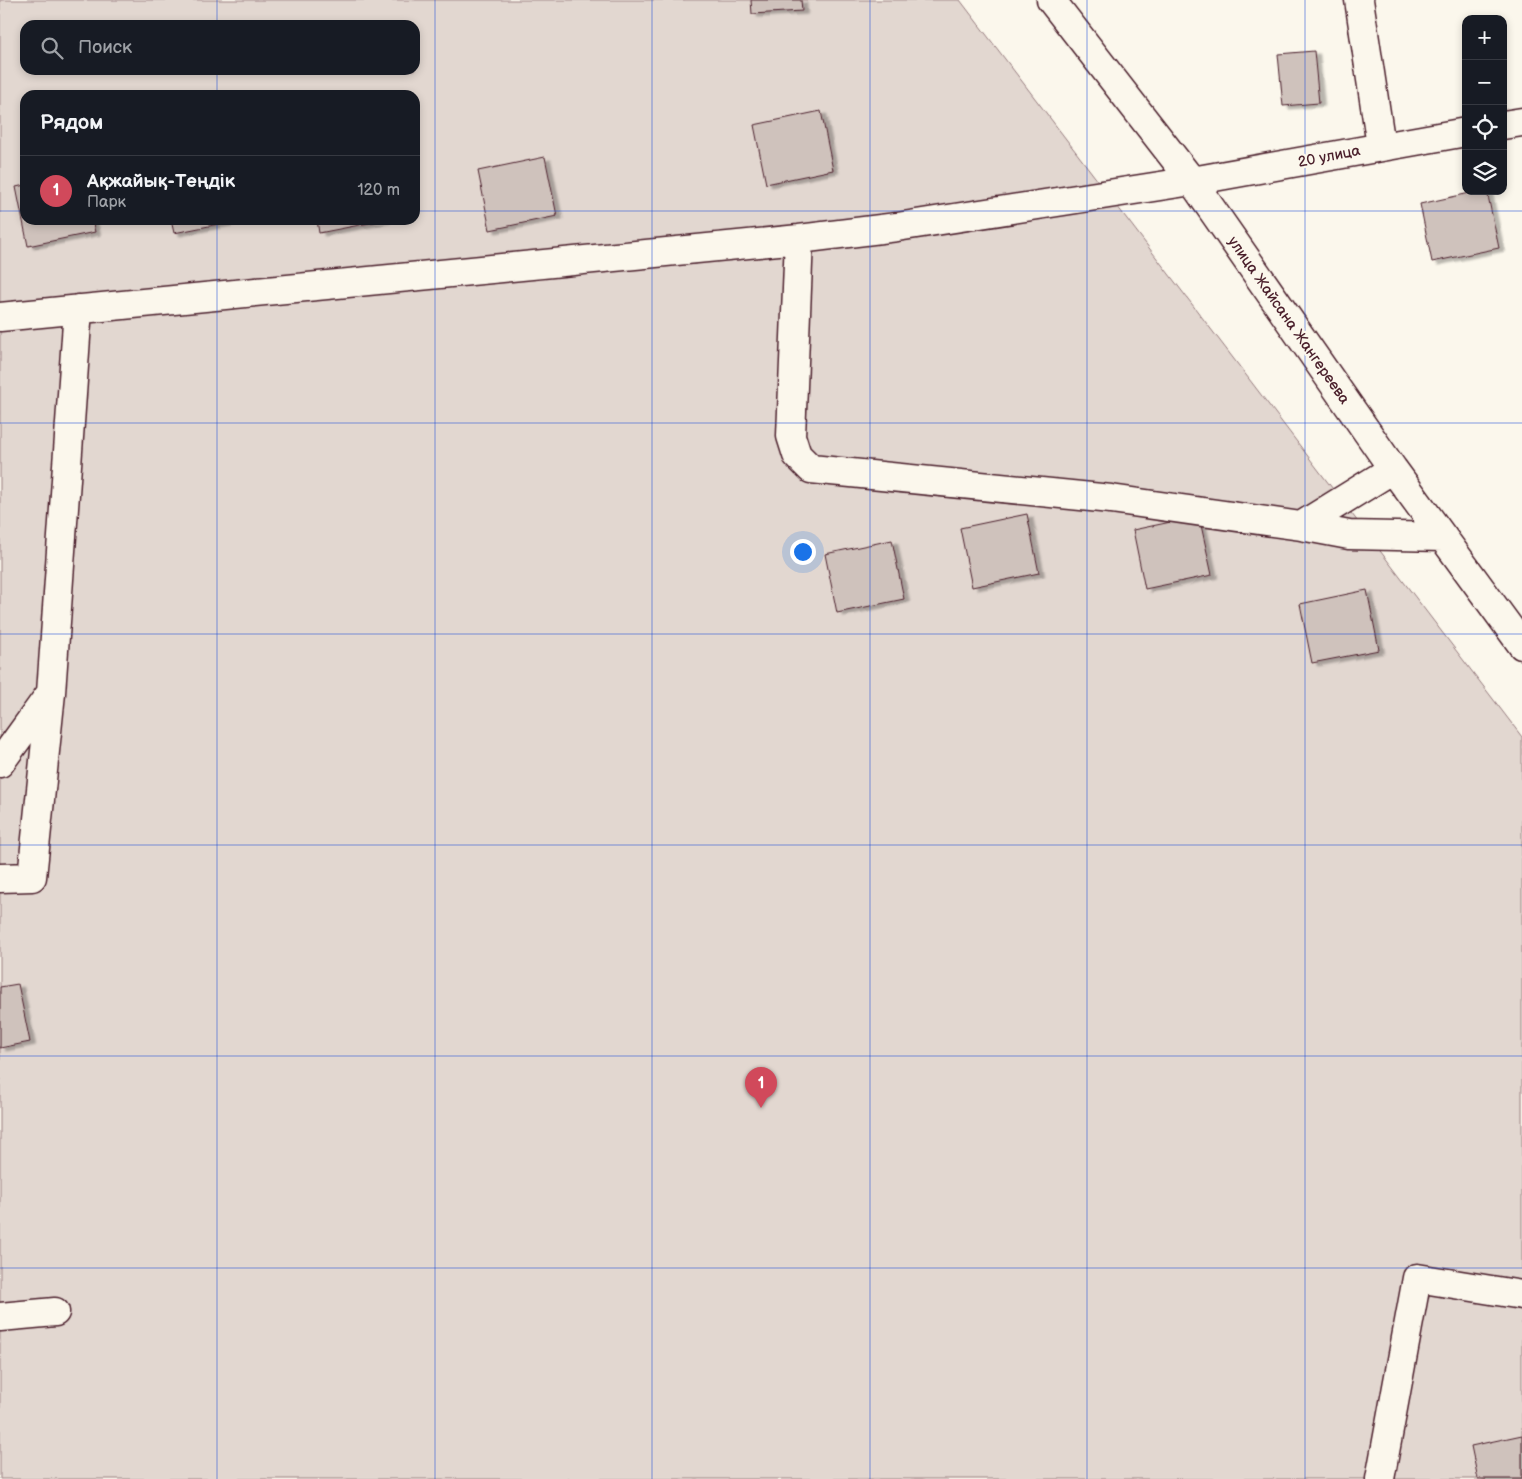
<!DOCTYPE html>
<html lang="ru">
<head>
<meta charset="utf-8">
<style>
  :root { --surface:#171b24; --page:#20242c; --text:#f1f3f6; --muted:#9ea1a6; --line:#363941; --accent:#d1495b }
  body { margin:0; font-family:"Balsamiq Sans",sans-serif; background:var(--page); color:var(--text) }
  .controls { position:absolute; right:15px; top:15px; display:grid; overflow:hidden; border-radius:10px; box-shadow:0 2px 8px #0003 }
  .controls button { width:45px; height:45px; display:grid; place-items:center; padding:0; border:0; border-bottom:1px solid var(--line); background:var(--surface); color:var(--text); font:25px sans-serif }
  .you { position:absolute; left:802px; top:551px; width:18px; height:18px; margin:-12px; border:4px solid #fff; border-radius:50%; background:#1a73e8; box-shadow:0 0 0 8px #1a73e833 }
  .badge { display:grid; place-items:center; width:32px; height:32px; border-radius:50%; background:var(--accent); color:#fff; font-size:16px; font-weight:700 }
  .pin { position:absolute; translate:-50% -41px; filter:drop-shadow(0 1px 2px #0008) }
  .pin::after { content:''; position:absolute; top:26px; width:18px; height:15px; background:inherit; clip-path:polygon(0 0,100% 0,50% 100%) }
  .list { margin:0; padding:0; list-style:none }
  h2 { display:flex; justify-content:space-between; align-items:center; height:65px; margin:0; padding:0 20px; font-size:21px }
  h2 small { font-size:16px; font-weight:400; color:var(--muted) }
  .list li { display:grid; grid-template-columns:32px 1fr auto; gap:15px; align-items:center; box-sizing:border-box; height:70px; padding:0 20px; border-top:1px solid var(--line) }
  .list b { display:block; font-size:19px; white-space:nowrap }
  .list p { margin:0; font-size:16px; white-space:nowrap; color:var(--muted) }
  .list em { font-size:16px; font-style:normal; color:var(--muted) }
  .icon { flex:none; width:28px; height:28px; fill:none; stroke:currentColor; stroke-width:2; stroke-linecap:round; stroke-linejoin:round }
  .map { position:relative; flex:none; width:1522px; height:1479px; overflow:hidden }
  .search { position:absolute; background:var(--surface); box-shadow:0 2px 8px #0003; left:20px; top:20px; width:400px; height:55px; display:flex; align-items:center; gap:12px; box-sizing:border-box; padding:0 18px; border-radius:15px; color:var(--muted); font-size:19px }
  .panel { position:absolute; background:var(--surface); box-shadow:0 2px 8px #0003; left:20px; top:90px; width:400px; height:135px; border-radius:15px }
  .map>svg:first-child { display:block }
</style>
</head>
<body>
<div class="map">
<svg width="1522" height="1479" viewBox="0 0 1522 1479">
  <defs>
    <filter id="shadow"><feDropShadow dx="5.5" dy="3" stdDeviation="1" flood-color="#0004"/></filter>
  </defs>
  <rect width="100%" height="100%" fill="#fbf7ec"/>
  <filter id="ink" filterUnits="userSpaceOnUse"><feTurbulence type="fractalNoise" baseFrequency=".02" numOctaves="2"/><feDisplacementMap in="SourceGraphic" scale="10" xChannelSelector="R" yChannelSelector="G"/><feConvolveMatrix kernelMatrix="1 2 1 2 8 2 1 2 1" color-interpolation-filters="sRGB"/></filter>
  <g filter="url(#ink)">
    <path fill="#e2d7d0" stroke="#967b7e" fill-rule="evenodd" d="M0 0H960L1522 737V1479H0ZM25 25H415V70H25ZM25 95H415V220H25Z"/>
    <path fill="#cfc2bc" stroke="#4a1f2b" filter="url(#shadow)" d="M751 0H801L802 11 752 14Z
      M1314 51 1319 103 1283 106 1278 54Z
      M821 111 833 170 766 184 754 125Z
      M545 157 557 216 490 230 478 171Z
      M25 185V220H92L95 232 28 246 16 187Z
      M1479 191H1487L1499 248 1432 262 1420 204Z
      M171 220H239L174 233Z
      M317 220H385L319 233Z
      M1027 514 1039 573 972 587 960 528Z
      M1199 516 1212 575 1145 589 1133 530Z
      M892 540 904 599 837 613 825 554Z
      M1367 590 1379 650 1312 663 1300 604Z
      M18 984 30 1042 0 1048V987Z
      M1522 1435V1479H1478L1471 1446Z"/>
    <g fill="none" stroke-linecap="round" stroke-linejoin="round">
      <g stroke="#4a1f2b" stroke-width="31">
        <path id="minor" d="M1051 0 1192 181 1393 469 1522 645
          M1359 0 1381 146
          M1503 125 1522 122
          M799 239 791 436 797 455 811 469 1111 499 1301 526 1393 469
          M0 317 799 239 897 227 1192 181 1466 132
          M1301 526 1349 535 1443 537
          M0 763 50 694
          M0 878 32 877 51 693 78 309
          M0 1317 55 1312
          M1380 1479 1417 1278 1522 1295"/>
      </g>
      <use href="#minor" stroke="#fbf7ec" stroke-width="28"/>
    </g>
  </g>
  <path fill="none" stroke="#1d4ed8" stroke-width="1" stroke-opacity="0.55" d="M217 0V25M435 0V1479M652 0V1479M870 0V1479M1087 0V1479M1305 0V1479M217 70V95M0 211H25M415 211H1522M217 220V1479M0 423H1522M0 634H1522M0 845H1522M0 1056H1522M0 1268H1522"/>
  <g text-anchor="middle" stroke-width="4.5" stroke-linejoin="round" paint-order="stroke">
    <g font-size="15" fill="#4a1f2b" stroke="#fbf7ec">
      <text transform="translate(1329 156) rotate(-11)" y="5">20 улица</text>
      <text transform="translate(1289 320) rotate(55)" y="5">улица Жайсана Жангереева</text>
    </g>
  </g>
</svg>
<div class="controls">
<button>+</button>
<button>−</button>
<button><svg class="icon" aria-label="locate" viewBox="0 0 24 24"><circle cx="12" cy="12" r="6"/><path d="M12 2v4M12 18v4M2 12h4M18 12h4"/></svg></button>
<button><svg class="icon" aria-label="layers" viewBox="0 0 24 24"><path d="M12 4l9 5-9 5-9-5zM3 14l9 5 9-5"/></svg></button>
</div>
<div class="you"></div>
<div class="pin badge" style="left:761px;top:1108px">1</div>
<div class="search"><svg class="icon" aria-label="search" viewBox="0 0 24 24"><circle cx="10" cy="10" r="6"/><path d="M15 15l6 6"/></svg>Поиск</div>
<section class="panel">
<h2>Рядом<small></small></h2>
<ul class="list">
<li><span class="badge">1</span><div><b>Ақжайық-Теңдік</b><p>Парк</p></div><em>120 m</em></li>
</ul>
</section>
</div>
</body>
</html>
